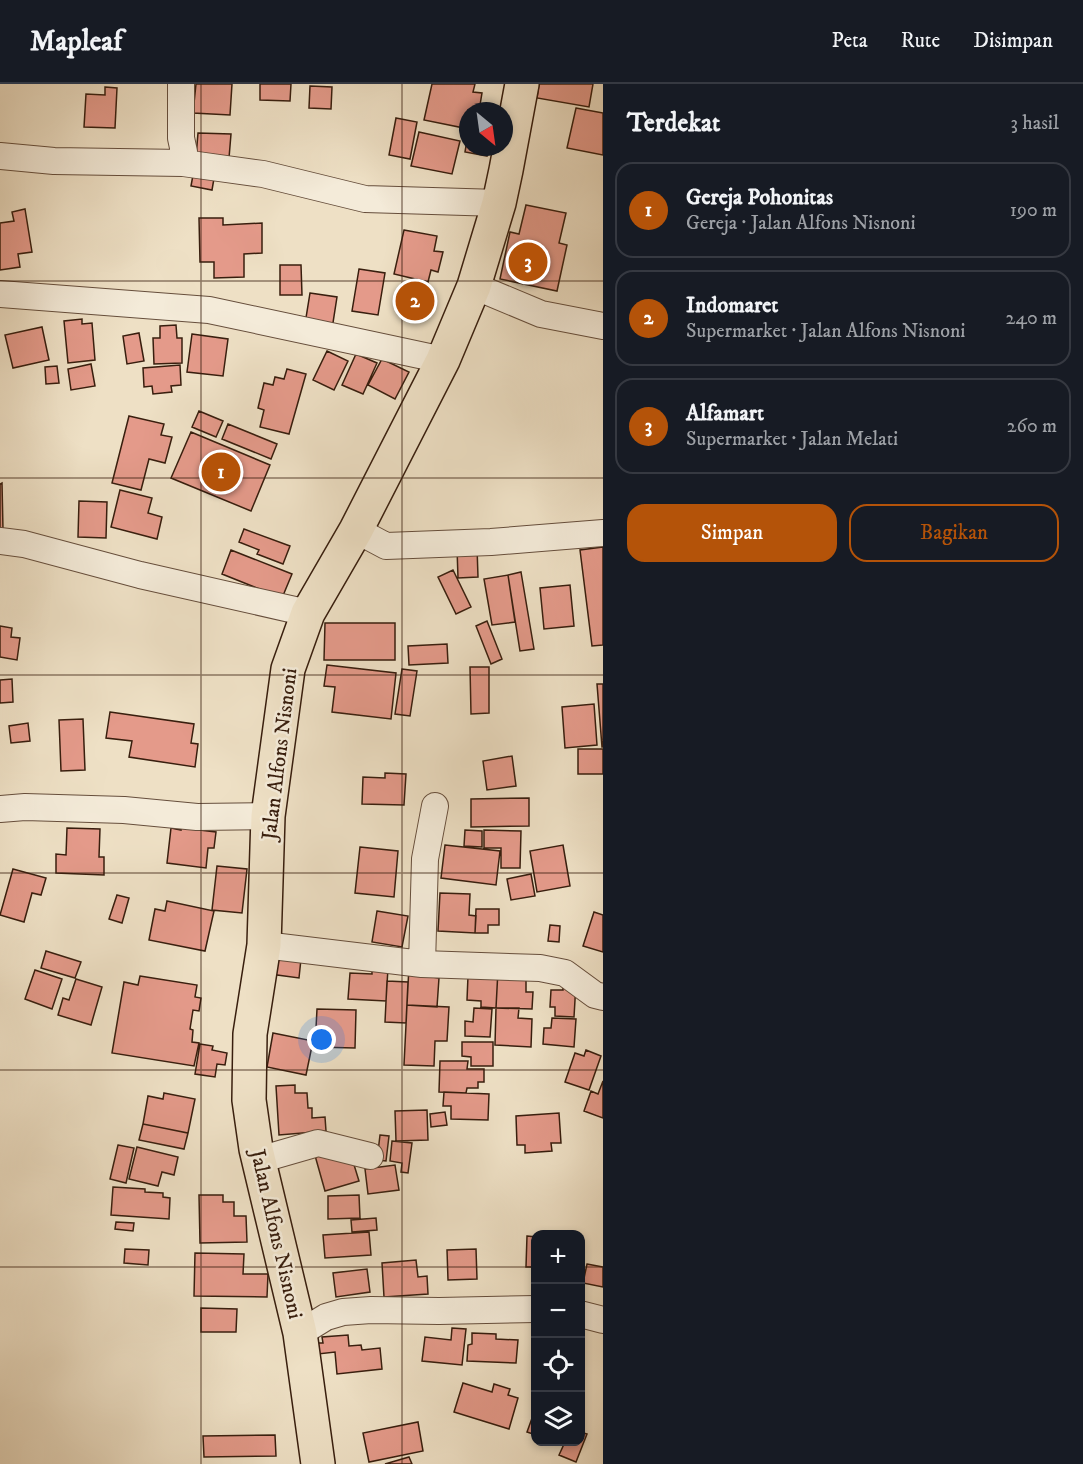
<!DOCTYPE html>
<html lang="id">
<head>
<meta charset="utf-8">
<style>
  :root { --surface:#171b24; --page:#20242c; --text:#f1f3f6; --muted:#9ea1a6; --line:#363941; --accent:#b45309 }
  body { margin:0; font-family:"IM FELL DW Pica",serif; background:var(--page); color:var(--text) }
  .controls { position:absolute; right:18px; bottom:18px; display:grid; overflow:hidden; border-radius:12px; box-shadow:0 3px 9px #0003 }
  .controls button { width:54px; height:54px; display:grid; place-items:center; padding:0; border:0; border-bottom:2px solid var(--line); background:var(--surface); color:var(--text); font:30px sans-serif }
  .compass { position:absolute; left:459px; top:18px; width:54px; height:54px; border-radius:50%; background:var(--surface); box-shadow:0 3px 9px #0003; rotate:151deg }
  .you { position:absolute; left:322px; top:956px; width:21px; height:21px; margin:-15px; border:4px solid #fff; border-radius:50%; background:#1a73e8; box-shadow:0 0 0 9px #1a73e833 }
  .badge { display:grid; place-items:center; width:39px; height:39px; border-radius:50%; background:var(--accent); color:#fff; font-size:20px; font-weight:700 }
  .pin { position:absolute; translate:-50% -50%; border:3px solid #fff; box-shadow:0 2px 6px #0006 }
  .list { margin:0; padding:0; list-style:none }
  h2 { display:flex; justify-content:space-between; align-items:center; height:78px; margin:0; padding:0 24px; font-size:26px }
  h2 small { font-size:20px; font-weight:400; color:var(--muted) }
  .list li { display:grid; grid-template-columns:39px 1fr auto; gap:18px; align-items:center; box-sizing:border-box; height:96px; margin:0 12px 12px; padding:0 12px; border:2px solid var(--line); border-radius:18px }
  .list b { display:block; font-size:22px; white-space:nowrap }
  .list p { margin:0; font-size:20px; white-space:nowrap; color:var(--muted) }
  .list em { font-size:20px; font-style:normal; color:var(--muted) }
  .actions { display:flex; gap:12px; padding:18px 24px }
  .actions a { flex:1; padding:14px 0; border:2px solid var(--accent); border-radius:18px; text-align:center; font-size:21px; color:var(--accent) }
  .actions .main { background:var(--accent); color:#fff }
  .icon { flex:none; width:33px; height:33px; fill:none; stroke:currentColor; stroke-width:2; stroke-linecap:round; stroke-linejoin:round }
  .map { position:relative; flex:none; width:603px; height:1380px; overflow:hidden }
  header { display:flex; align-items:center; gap:36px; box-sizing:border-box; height:84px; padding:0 30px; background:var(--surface); border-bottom:2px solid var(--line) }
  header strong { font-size:28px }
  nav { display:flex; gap:33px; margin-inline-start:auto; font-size:21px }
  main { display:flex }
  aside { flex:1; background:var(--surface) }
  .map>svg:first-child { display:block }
</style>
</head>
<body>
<header>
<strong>Mapleaf</strong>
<nav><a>Peta</a><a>Rute</a><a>Disimpan</a></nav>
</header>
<main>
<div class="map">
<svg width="603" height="1380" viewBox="0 0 603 1380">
  <rect width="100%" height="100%" fill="#eee0c5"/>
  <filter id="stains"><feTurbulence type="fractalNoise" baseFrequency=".00333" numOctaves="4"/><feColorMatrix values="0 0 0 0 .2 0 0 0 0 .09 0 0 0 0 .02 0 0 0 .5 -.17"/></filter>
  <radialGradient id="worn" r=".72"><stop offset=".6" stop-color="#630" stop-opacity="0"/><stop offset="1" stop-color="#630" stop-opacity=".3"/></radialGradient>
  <path fill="#e49a8a" stroke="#381e0e" stroke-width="1.5" d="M196 0H232L230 31 193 29Z
    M260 0H291L290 17 260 16Z
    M432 0H475L473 8 482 9 479 27 468 26 464 44 424 36Z
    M539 0H593L589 23 537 14Z
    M310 2 332 3 331 25 309 24Z
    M105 3 117 4 115 44 84 43 86 10 105 11Z
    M576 24 603 29V71L567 64Z
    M396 34 417 38 410 75 389 71Z
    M419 48 460 57 452 90 411 82Z
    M198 49 231 50 229 74 196 73Z
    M468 50V63H488L487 72 465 68Z
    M195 80 216 83 212 106 191 102Z
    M526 121 566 129 559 159 567 161 557 207 500 195 510 148 519 150Z
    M25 125 32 168 18 170 20 183 0 186V139L14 137 12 128Z
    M199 134H223V141L262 139V169L244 170V193L214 194V178H200Z
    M404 146 437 152 434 167 443 168 438 188 431 186 428 198 394 190Z
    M280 181H301L302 211H280Z
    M359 185 385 189 378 231 352 227Z
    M310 209 337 213 332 245 305 240Z
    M82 235V240L92 239 95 276 68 279 64 237Z
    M176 241 177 254H182V279L154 280 153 254H160V242Z
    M42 243 49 276 13 284 5 251Z
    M139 249 144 277 127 280 123 252Z
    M192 250 228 255 223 292 187 288Z
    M327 267 348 277 334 306 313 296Z
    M356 270 377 279 363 310 342 301Z
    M382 275 409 288 395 315 368 301Z
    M91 280 95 302 71 306 68 285Z
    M180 281 181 301 171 302 172 308 153 310 152 302 144 303 143 284Z
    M57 282 59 299 46 300 45 283Z
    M287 285 306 290 289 350 260 343 264 326 258 324 264 299 273 301 275 293 284 295Z
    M199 327 223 337 216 353 192 343Z
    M129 332 164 340 161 351 172 353 165 379 149 375 141 406 112 399Z
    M228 340 277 360 271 375 222 355Z
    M191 348 270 381 251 427 171 394Z
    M2 399 3 446H0V400Z
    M120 406 152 414 148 429 162 433 157 455 111 443Z
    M79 417 107 418 106 454 78 453Z
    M244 445 290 462 283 480 257 470 259 466 239 458Z
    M477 463 478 493 458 494 457 464Z
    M603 463V561L592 562 580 466Z
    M231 466 292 490 282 514 222 490Z
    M453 486 471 523 456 530 438 493Z
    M521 488 534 565 520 567 508 491Z
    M508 491 515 538 492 541 484 495Z
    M570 501 574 542 544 545 540 504Z
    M487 537 502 575 491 580 476 542Z
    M325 539H395V576H324Z
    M0 542 12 544 11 553 20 554 17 576 0 573Z
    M447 560 448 579 409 581 408 562Z
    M327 581 396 589 391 635 332 628 335 603 324 602Z
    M470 583H489V629L471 630Z
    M402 585 417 587 410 632 395 630Z
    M12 595 13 618 0 619V596Z
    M597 600H603V663H602Z
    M594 620 597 661 565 664 562 623Z
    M110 628 194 640 191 659 198 660 195 683 129 673 132 657 106 654Z
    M83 635 85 686 61 687 59 636Z
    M28 639 30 657 11 659 9 642Z
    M578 665H603V690H578Z
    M512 672 516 702 487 706 483 677Z
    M385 689 406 690 404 721 362 720 363 693 385 694Z
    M529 714V742L471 743V715Z
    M182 733 201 736 200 746 216 748 214 764H208L206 784 167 779 171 744 181 746Z
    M67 744 100 745 99 773H104V791L56 789V770L66 771Z
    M465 746 482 747V763L464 762Z
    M484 746 521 747 520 784H501V764H484Z
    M445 761 500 767 496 801 441 794Z
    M563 761 570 802 537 808 530 767Z
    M360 763 398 767 394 813 355 809Z
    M217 782 247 785 242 829 212 826Z
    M13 785 46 794 41 811 32 809 24 838 0 831Z
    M531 790 535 812 511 816 507 795Z
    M440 809 470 810 469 831 476 832 475 849 438 847Z
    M117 811 129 814 122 839 109 835Z
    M167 817 214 827 205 867 149 856 155 825 165 827Z
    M476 825H499V841H488V849H475Z
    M377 827 408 832 402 863 372 858Z
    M594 828 603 831V868L583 862Z
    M550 841 560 842 559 858 548 857Z
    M46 867 81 878 75 894 41 884Z
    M271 872 301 875 299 894 270 890Z
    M409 882 433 883V893L439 894 437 923 407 921Z
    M372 883 388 884 386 917 348 915 350 889 372 890Z
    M35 886 62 895 52 925 25 915Z
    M498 886 526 891V908H533L532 925 496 924Z
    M498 886 496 924 481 923V917L467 916 468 892Z
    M140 892 197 901 195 913 201 914 199 927 193 926 190 945 193 946 192 958 199 959 194 982 112 969 124 898 138 901Z
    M76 895 102 903 91 941 58 931 63 914 69 916Z
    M387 897 408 898 406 939 385 938Z
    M563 899H576L574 933 555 932V923H550L551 906H563Z
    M407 921 449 923 447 957H435L434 982 404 981Z
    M474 924 492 925 490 953 465 952V937L473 938Z
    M496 924H519L518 934 532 935 531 963 495 961Z
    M317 925 356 926 355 964 315 963Z
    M552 934 576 935 574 963 543 960 544 944H551Z
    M273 949 313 957 306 991 267 983Z
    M462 958H493V982H471V973L462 972Z
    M200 960 213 962 212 966 227 969 225 981 217 980 215 993 195 990Z
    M586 966 601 972 589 1006 565 998 575 969 584 972Z
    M440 977H468L467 985H484V998H478V1004H467L466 1009 439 1008Z
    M603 997V1034L584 1027 591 1007 598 1010Z
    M295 1001V1009H307L308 1024H312V1034L325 1033 326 1047 279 1051 276 1002Z
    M444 1008 489 1010 488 1036 451 1035V1022H443Z
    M164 1009 195 1015 188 1049 143 1040 148 1012 163 1015Z
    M427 1026 428 1056 396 1057 395 1027Z
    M445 1028 447 1041 431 1043 430 1030Z
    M559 1029 561 1059H551L552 1067 525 1069V1061H517L516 1032Z
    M143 1040 188 1049 184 1065 139 1056Z
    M380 1051 389 1052 386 1077 377 1076Z
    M392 1057 412 1059 408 1089 401 1088 402 1079 390 1077Z
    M347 1058 359 1097 325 1107 314 1068Z
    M118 1061 134 1064 126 1099 110 1095Z
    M137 1063 178 1073 174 1091 162 1088 158 1102 129 1095Z
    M395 1081 399 1106 368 1110 365 1085Z
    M113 1103 145 1105V1108L163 1109V1113L170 1114 169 1135 111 1131Z
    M199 1111H223V1118H234V1132H246L247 1158 200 1159Z
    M359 1111 360 1134 328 1135V1112Z
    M376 1134 377 1146 352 1148 351 1136Z
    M116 1138 134 1139 133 1147 115 1145Z
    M369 1148 371 1171 325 1174 323 1151Z
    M527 1152 536 1153V1183H526Z
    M125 1165 149 1166 148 1181 124 1179Z
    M476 1165 477 1195 448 1196 447 1166Z
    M195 1169 244 1170 243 1190H268L267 1213 194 1212Z
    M416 1176 418 1193 427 1192 428 1210 384 1213 382 1179Z
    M587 1180 603 1183V1203L583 1199Z
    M367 1185 370 1208 336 1213 333 1189Z
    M201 1224 237 1225 236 1248H201Z
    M452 1244 466 1245 462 1281 422 1277 425 1253 451 1256Z
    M472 1249 496 1250V1255L518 1256 516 1279 467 1277 468 1261 472 1260Z
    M348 1251 349 1262 361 1261 362 1266 380 1264 382 1285 337 1290 335 1268 318 1270 317 1259H323L322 1253Z
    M463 1299 492 1308 494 1300 510 1305 508 1311 518 1314 509 1345 454 1328Z
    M535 1326H536V1351L527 1348Z
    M418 1338 423 1367 369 1378 363 1349Z
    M580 1348 587 1350 576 1378 559 1371 565 1358H580Z
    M275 1351 276 1372 204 1373 203 1352Z
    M409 1373 412 1380H385Z"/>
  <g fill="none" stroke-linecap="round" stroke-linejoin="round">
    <g stroke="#664e3c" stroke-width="28">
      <path id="minor" d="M181 0V54L184 68 183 79 263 90 365 115 499 119
        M0 72 54 77 183 79
        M474 202 541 230 603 242
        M0 210 209 226 443 276
        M356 446 386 462 491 458 603 449
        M0 457 24 460 140 491 308 529
        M0 725 25 723 124 726 197 733 268 732
        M264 861 422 880 540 884 565 889 595 911 603 913
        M422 880 425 775 435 722
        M259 1076 318 1059 370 1072
        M580 1230 603 1236
        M300 1249 326 1233 343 1228 371 1226 439 1227 536 1225"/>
    </g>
    <g stroke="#381e0e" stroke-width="36">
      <path id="major" d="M318 1380 300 1249 256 1065 249 1016 250 950 264 861 268 732 288 585 308 529 356 446 443 276 474 202 499 119 506 86 522 0"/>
    </g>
    <use href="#minor" stroke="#f4ebd9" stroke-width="26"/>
    <use href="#major" stroke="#eee0c5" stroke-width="33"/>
  </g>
  <path fill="none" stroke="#381e0e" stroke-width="1.5" stroke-opacity="0.55" d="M201 0V1380M402 0V1380M0 197H603M0 394H603M0 591H603M0 789H603M0 986H603M0 1183H536M580 1183H603"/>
  <g text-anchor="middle" stroke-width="5" stroke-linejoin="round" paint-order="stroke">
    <g font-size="21" fill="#381e0e" stroke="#f4ebd9">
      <text transform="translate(279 670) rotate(-83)" y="7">Jalan Alfons Nisnoni</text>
      <text transform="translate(277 1150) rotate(77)" y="7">Jalan Alfons Nisnoni</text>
    </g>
  </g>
  <rect width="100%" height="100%" filter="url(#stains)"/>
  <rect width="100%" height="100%" fill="url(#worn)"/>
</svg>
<div class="controls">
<button>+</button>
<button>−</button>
<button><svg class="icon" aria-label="locate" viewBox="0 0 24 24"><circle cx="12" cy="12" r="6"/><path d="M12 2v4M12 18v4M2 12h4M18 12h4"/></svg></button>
<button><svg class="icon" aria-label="layers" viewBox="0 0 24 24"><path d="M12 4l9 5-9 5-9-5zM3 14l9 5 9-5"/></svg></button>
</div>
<svg class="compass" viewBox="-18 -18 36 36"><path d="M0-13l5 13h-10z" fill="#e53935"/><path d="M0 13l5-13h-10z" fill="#9ea1a6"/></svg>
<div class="you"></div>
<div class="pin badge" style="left:221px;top:388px">1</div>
<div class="pin badge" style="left:415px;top:217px">2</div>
<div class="pin badge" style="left:528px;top:178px">3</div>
</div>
<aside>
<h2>Terdekat<small>3 hasil</small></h2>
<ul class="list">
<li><span class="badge">1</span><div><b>Gereja Pohonitas</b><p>Gereja · Jalan Alfons Nisnoni</p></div><em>190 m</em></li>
<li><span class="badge">2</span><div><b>Indomaret</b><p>Supermarket · Jalan Alfons Nisnoni</p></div><em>240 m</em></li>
<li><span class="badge">3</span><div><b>Alfamart</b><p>Supermarket · Jalan Melati</p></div><em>260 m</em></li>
</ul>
<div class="actions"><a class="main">Simpan</a><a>Bagikan</a></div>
</aside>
</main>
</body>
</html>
